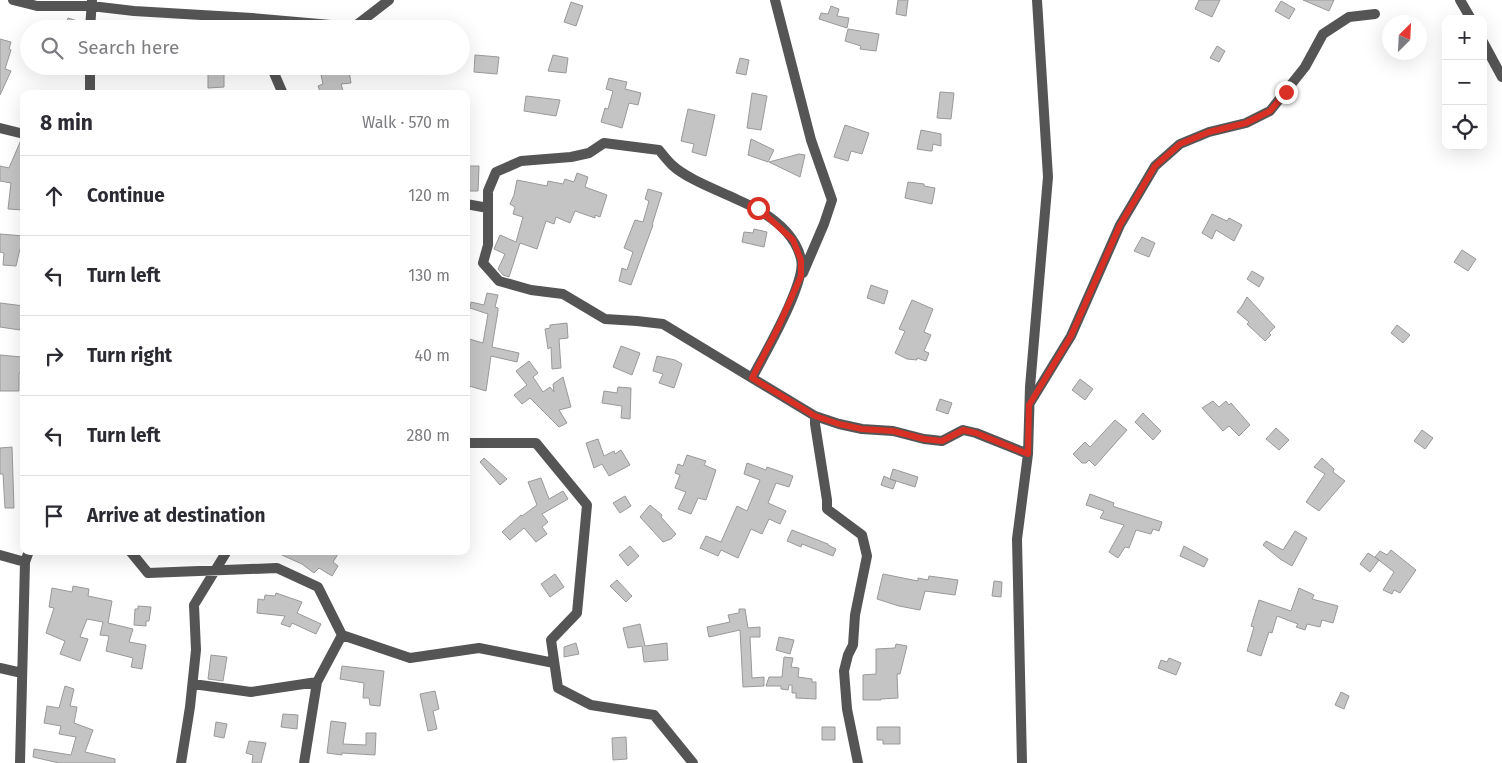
<!DOCTYPE html>
<html lang="en">
<head>
<meta charset="utf-8">
<style>
  :root { --surface:#fff; --page:#f7f7f7; --text:#2b2b33; --muted:#7c7c81; --line:#e1e1e2 }
  body { margin:0; font-family:"Fira Sans",sans-serif; background:var(--page); color:var(--text) }
  .controls { position:absolute; right:15px; top:15px; display:grid; overflow:hidden; border-radius:10px; box-shadow:0 5px 20px #0002 }
  .controls button { width:45px; height:45px; display:grid; place-items:center; padding:0; border:0; border-bottom:1px solid var(--line); background:var(--surface); color:var(--text); font:25px sans-serif }
  .compass { position:absolute; left:1382px; top:15px; width:45px; height:45px; border-radius:50%; background:var(--surface); box-shadow:0 5px 20px #0002; rotate:24deg }
  .stop { position:absolute; width:15px; height:15px; margin:-11px; border:4px solid #d93025; border-radius:50%; background:#fff }
  .stop.end { background:#d93025; border-color:#fff; box-shadow:0 1px 5px #0008 }
  .list { margin:0; padding:0; list-style:none }
  h2 { display:flex; justify-content:space-between; align-items:center; height:65px; margin:0; padding:0 20px; font-size:21px }
  h2 small { font-size:16px; font-weight:400; color:var(--muted) }
  .list li { display:grid; grid-template-columns:32px 1fr auto; gap:15px; align-items:center; box-sizing:border-box; height:80px; padding:0 20px; border-top:1px solid var(--line) }
  .list b { display:block; font-size:19px; white-space:nowrap }
  .list em { font-size:16px; font-style:normal; color:var(--muted) }
  .icon { flex:none; width:28px; height:28px; fill:none; stroke:currentColor; stroke-width:2; stroke-linecap:round; stroke-linejoin:round }
  .map { position:relative; flex:none; width:1502px; height:763px; overflow:hidden }
  .search { position:absolute; background:var(--surface); box-shadow:0 5px 20px #0002; left:20px; top:20px; width:450px; height:55px; display:flex; align-items:center; gap:12px; box-sizing:border-box; padding:0 18px; border-radius:28px; color:var(--muted); font-size:19px }
  .panel { position:absolute; background:var(--surface); box-shadow:0 5px 20px #0002; left:20px; top:90px; width:450px; height:465px; border-radius:10px }
  .map>svg:first-child { display:block }
</style>
</head>
<body>
<div class="map">
<svg width="1502" height="763" viewBox="0 0 1502 763">
  <rect width="100%" height="100%" fill="#fff"/>
  <path fill="#c4c4c4" stroke="#999" d="M898 0H908L906 16 896 14Z
    M1199 0H1220L1212 17 1195 9Z
    M1303 0H1334L1329 11Z
    M1281 1 1295 9 1289 19 1275 11Z
    M571 2 583 6 576 26 564 22Z
    M831 6 839 9 837 16 849 18 847 28 819 19 821 13 828 14Z
    M68 18 84 23 83 29H64Z
    M848 29 879 34 876 51 860 49 861 46 845 41Z
    M0 39 11 42 9 49 11 50 5 69 11 71 0 95Z
    M1217 46 1225 51 1219 62 1210 58Z
    M475 55 499 57 497 74 474 72Z
    M553 55 568 58 566 73 548 71Z
    M740 58 749 60 746 75 736 73Z
    M208 66H224V87L208 88Z
    M349 71 351 83 341 84 344 94H321L318 86 323 84 321 75Z
    M609 78 627 82 625 89 641 93 638 105 629 103 622 128 601 122 605 108 608 109 613 91 606 89Z
    M940 92 954 93 951 119 937 118Z
    M752 93 767 96 761 130 747 128Z
    M526 96 560 100 556 116 524 111Z
    M688 109 715 115 706 156 692 152 694 144 681 141Z
    M845 125 869 133 862 154 851 151 848 161 834 157Z
    M921 130 941 134V146L933 144 932 151H930L917 149Z
    M751 139 774 150 768 162 748 155Z
    M21 140 24 141 23 210 8 209 11 183 0 181V166L9 168Z
    M799 154 805 155 800 177 769 162Z
    M466 166H479L478 191H466Z
    M577 173 588 177 585 187 607 195 600 217 595 215V218L575 211 570 223 556 217 554 224 546 221 537 249 520 243 509 277 503 275 498 269 505 254 494 249 500 235 516 242 523 217 513 214 515 207 510 204 514 195 517 180 547 186 548 181 563 184 565 179 574 182Z
    M908 182 924 184V186L935 188 932 204 905 198Z
    M648 189 662 193 652 225H653L631 285 619 281 622 268 627 270 633 252 624 248 635 220 643 222 649 201 645 199Z
    M1212 214 1227 221 1229 218 1242 225 1234 241 1216 230 1212 239 1202 233Z
    M754 229 767 232 764 247 742 242 744 232 753 233Z
    M0 234 24 236V249H20L16 266 3 265 4 253 0 252Z
    M1142 237 1155 243 1149 257 1134 251Z
    M1462 250 1476 259 1468 271 1454 262Z
    M1252 271 1264 278 1259 287 1247 279Z
    M871 285 888 291 884 304 867 298Z
    M487 293 498 295 495 307 498 308V311L492 347 519 353 517 362 491 356 486 391 466 385V338L483 343 488 314 470 308 471 302 484 305Z
    M1247 297 1275 327 1269 333 1271 335 1265 341 1247 324 1249 322 1237 312 1242 306Z
    M912 300 933 309 924 332 931 335 924 351 929 353 926 361 917 358V360L907 359 895 353 905 331 899 329Z
    M0 303 24 306 20 330 0 327Z
    M567 323 568 338 559 339 561 368 552 369 551 347 548 349 545 329 550 328V325Z
    M1397 325 1410 335 1403 343 1391 333Z
    M621 346 640 353 632 375 613 367Z
    M0 355 22 357 21 373H19V391H0Z
    M657 356 675 360 682 364 674 388 659 383 663 374 653 371Z
    M529 361 538 373 533 377 543 392 550 387 554 392 553 384 563 377 571 407 559 410 567 423 559 427 530 398 522 404 514 395 527 385 516 371Z
    M1080 379 1093 389 1085 400 1072 390Z
    M618 387 631 388 630 419 621 418 622 406 602 403 604 391 617 393Z
    M940 399 952 403 948 414 936 410Z
    M1213 401 1219 407 1226 401 1229 405 1231 403 1250 425 1239 436 1229 426 1223 431 1202 408Z
    M1143 413 1161 431 1153 440 1135 422Z
    M1115 420 1127 430 1095 466 1089 460 1086 463H1082L1073 454 1085 442 1090 447Z
    M1276 428 1289 440 1279 450 1266 439Z
    M1422 430 1433 438 1425 449 1414 441Z
    M598 439 604 456 614 451 615 454 621 450 630 465 609 476 602 464 594 468 586 443Z
    M12 447 14 508H5L3 474H0V448Z
    M687 455 706 461 704 465 716 470 706 500 698 498 691 514 678 509 686 492 675 488 680 475 675 473 678 464 683 466Z
    M484 458 507 479 500 485 480 462Z
    M1322 458 1334 469 1333 472 1345 481 1319 511 1306 502 1325 474 1314 467Z
    M747 463 766 470 767 467 793 476 789 487 776 483 768 503 786 511 780 524 769 519 762 534 751 529 738 558 721 550 718 556 700 548 706 536 721 542 737 506 747 511 760 480 744 474Z
    M893 469 918 477 915 487 890 479 896 481 893 489 881 485 884 476 890 479Z
    M541 478 549 499 563 491 568 499 542 514 548 522 542 527 547 534 536 542 524 528 510 540 502 532 521 515 522 516 537 505 528 482Z
    M1090 494 1114 503 1113 506 1115 507 1162 522 1159 531 1153 529 1151 534 1136 530 1129 548 1125 547 1118 558 1109 552 1124 525 1100 518 1104 511 1086 505Z
    M625 496 631 506 620 513 613 503Z
    M650 505 662 515 661 517 676 534 671 539 663 542 640 517Z
    M792 530 828 544V545L836 549 833 556 802 544 801 547 787 541Z
    M1295 531 1307 538 1292 566 1280 559 1263 545 1266 541 1283 550Z
    M630 546 639 556 628 566 619 555Z
    M1184 546 1208 559 1204 567 1180 556Z
    M1391 550 1416 570 1400 593 1394 590 1392 594 1383 590 1394 572 1375 557 1380 551 1387 555Z
    M273 551H333L338 554 333 562 338 566 332 576 319 568 314 573 302 564Z
    M1368 553 1379 560 1370 572 1360 564Z
    M555 574 564 587 550 597 541 584Z
    M883 574 918 581V578L928 580 929 576 958 580 955 595 925 591 920 610 899 606 877 599Z
    M617 580 632 596 626 602 610 586Z
    M994 581 1002 582 1001 597 992 596Z
    M73 586 89 589 88 596 112 601 108 623 133 629 129 642 146 645 142 669 131 667 133 658 106 651 109 636 100 635 103 622 87 619 80 637 88 639 80 661 60 654 65 641 46 633 54 608 49 607 52 588 72 592Z
    M1299 588 1314 595 1312 599 1338 606 1333 623 1322 620 1320 627 1307 624 1305 630 1296 627 1298 624 1277 616 1272 633 1269 632 1261 656 1247 651 1254 627 1251 626 1259 600 1291 611Z
    M276 593 302 602 297 613 321 624 316 634 292 623 290 627 281 624 285 616 257 613 258 599 264 600 265 595 275 596Z
    M138 606 151 607 149 621H146V626L134 625 135 609H138Z
    M739 609H745L748 628 760 627V637H750L752 678 764 677V686L743 687 740 630 709 637 707 627 730 622 728 615 739 613Z
    M640 624 645 646 667 643 668 660 644 662 642 646 628 648 623 628Z
    M779 637 794 640 790 654 776 650Z
    M576 643 579 654 564 657V647Z
    M896 644 907 646 900 674H897L898 698 881 699V700H863V675L876 674V649L895 648Z
    M211 655 227 657 223 681 208 679Z
    M784 657 793 658 791 667 799 668 798 677 812 679V682H816V699L796 698V693H792V685H789L788 690 781 689V686H766L769 677H782Z
    M1169 658 1181 663 1176 675 1158 668 1161 660 1167 662Z
    M342 666 384 671 380 706 370 705 369 698H363L364 683 340 679Z
    M65 686 74 689 70 706 77 707 74 723 93 730 85 752 115 759V763H59L33 757 34 749 71 755 76 737 59 734 61 726 44 723 47 706 59 708Z
    M435 691 439 709 433 711 437 729 428 731 420 694Z
    M1341 692 1349 696 1344 709 1335 705Z
    M283 714 298 715 297 729 281 727Z
    M331 721 346 723 343 744 366 745V733H376L375 755 342 753V755L327 753Z
    M216 722 227 724 224 738 214 736Z
    M822 727H835V740H822Z
    M877 727H900V744H883V740H877Z
    M626 737 627 759 613 760 612 738Z
    M249 741 266 743 261 763H252L253 755 246 753Z"/>
  <g fill="none" stroke-linecap="round" stroke-linejoin="round">
    <path stroke="#555" stroke-width="10" d="M13 0 37 6H91L134 11 252 18 354 27 389 0
      M775 0 811 140 832 200 824 224 803 273
      M1460 0 1471 19
      M90 29 92 0
      M1483 42 1502 77
      M271 66 283 94
      M90 94V66
      M0 128 24 134
      M466 204 488 208V245L483 263 499 281 531 290 563 294 605 319 637 321 663 324 752 378
      M488 208V191L496 172 521 161 571 157 589 153 604 143 659 150C663 155 667 160 672 165 687 179 717 190 736 199 762 210 794 229 801 259 807 282 764 355 752 378L815 416 839 424 862 429 893 431 924 439 942 441 963 430 976 433 1028 454
      M1030 403 1071 336 1120 225 1155 166 1180 144 1209 132 1246 123 1270 111 1305 67 1323 34 1349 17 1375 14
      M815 416V424L827 500V509L862 535 867 556 855 615 853 645 848 655 844 671 847 709 858 763
      M466 443H536L587 505 577 613 551 640 558 688 591 705 654 715 693 763
      M130 551 148 573 277 568 318 587 342 635 410 658 479 648 554 663
      M0 555 25 562
      M0 668 22 673
      M193 684 251 692 317 682 342 635
      M20 763 25 562 29 551
      M181 763 190 707 196 650 194 605 227 551
      M304 763 317 682
      M1022 763 1017 539 1028 454 1030 387 1048 177 1037 0"/>
  </g>
  <g fill="none" stroke-linecap="round" stroke-linejoin="round">
    <path stroke="#d93025" stroke-width="6" d="M758 208 793 240 801 260V276L778 328 752 378 815 416 839 424 862 429 893 431 924 439 942 441 963 430 976 433 1028 454 1029 405 1071 336 1120 225 1155 166 1180 144 1209 132 1246 123 1270 111 1286 92"/>
  </g>
</svg>
<div class="controls">
<button>+</button>
<button>−</button>
<button><svg class="icon" aria-label="locate" viewBox="0 0 24 24"><circle cx="12" cy="12" r="6"/><path d="M12 2v4M12 18v4M2 12h4M18 12h4"/></svg></button>
</div>
<svg class="compass" viewBox="-18 -18 36 36"><path d="M0-13l5 13h-10z" fill="#e53935"/><path d="M0 13l5-13h-10z" fill="#7c7c81"/></svg>
<div class="stop" style="left:758px;top:208px"></div>
<div class="stop end" style="left:1286px;top:92px"></div>
<div class="search"><svg class="icon" aria-label="search" viewBox="0 0 24 24"><circle cx="10" cy="10" r="6"/><path d="M15 15l6 6"/></svg>Search here</div>
<section class="panel">
<h2>8 min<small>Walk · 570 m</small></h2>
<ul class="list">
<li><svg class="icon" aria-label="ahead" viewBox="0 0 24 24"><path d="M12 20V5M6 11l6-6 6 6"/></svg><div><b>Continue</b></div><em>120 m</em></li>
<li><svg class="icon" aria-label="left" viewBox="0 0 24 24"><path d="M17 20v-9H6M10 6l-5 5 5 5"/></svg><div><b>Turn left</b></div><em>130 m</em></li>
<li><svg class="icon" aria-label="right" viewBox="0 0 24 24"><path d="M7 20v-9h11M14 6l5 5-5 5"/></svg><div><b>Turn right</b></div><em>40 m</em></li>
<li><svg class="icon" aria-label="left" viewBox="0 0 24 24"><path d="M17 20v-9H6M10 6l-5 5 5 5"/></svg><div><b>Turn left</b></div><em>280 m</em></li>
<li><svg class="icon" aria-label="arrive" viewBox="0 0 24 24"><path d="M6 21V4h12l-3 4 3 4H6"/></svg><div><b>Arrive at destination</b></div></li>
</ul>
</section>
</div>
</body>
</html>
